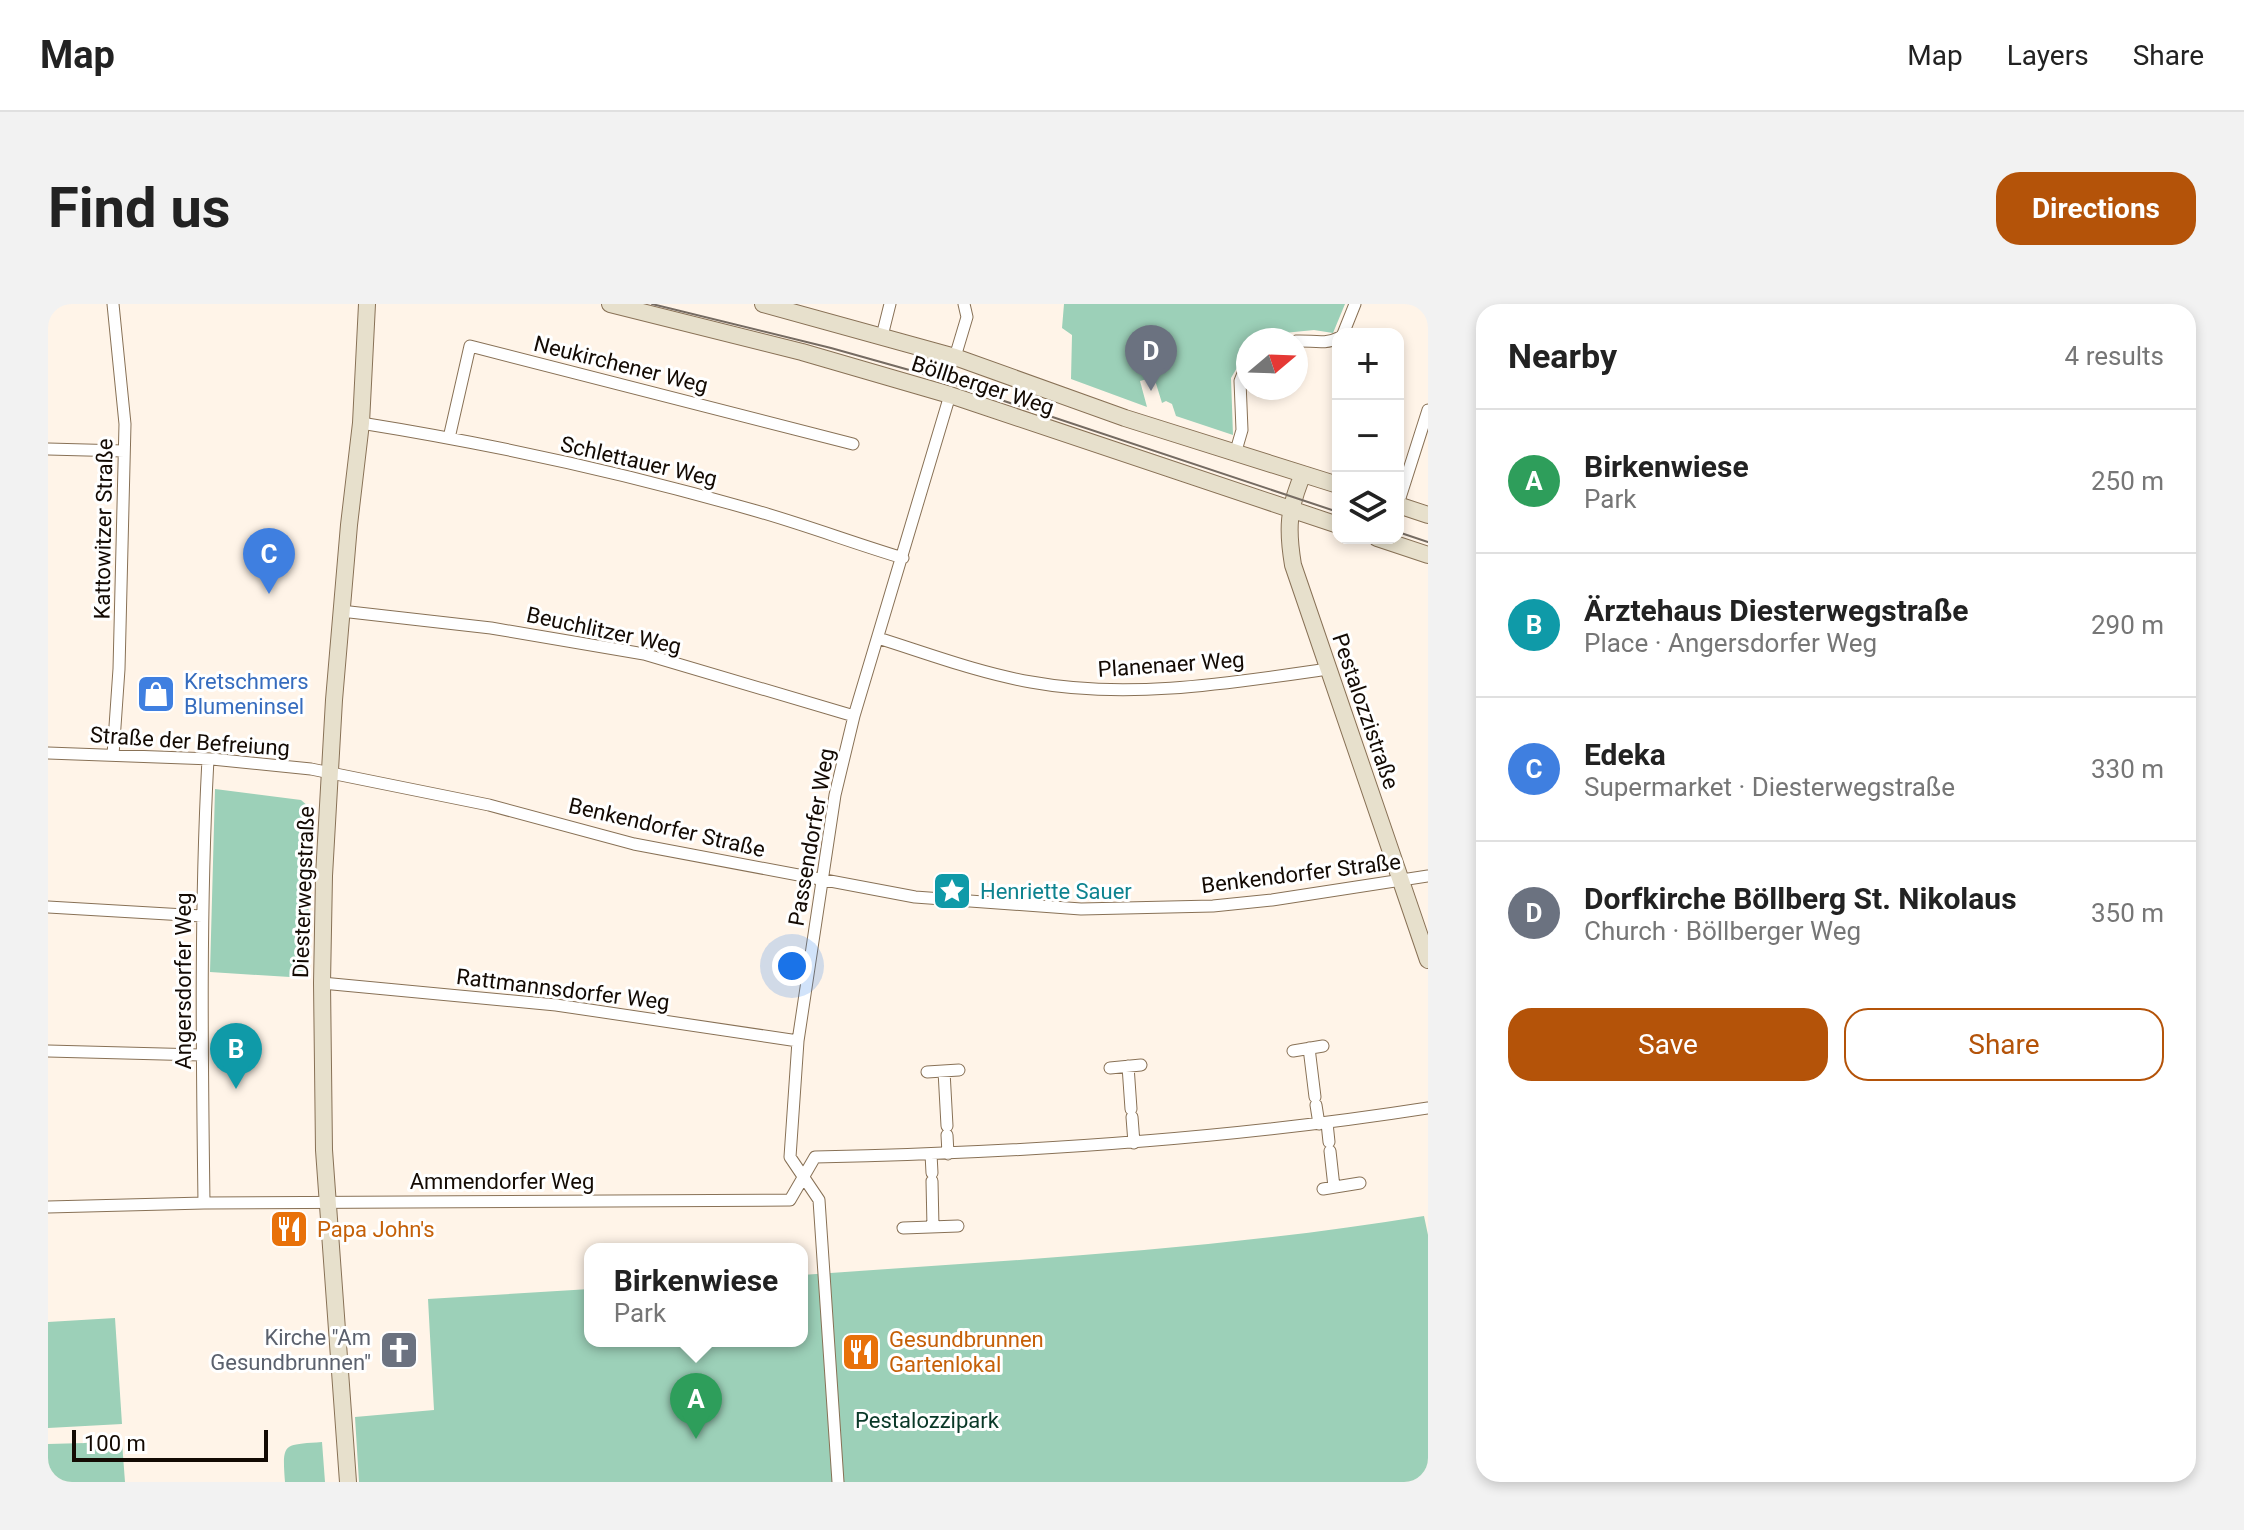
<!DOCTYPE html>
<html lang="en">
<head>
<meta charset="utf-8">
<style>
  :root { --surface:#fff; --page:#f2f2f2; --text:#222; --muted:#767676; --line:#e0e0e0; --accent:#b45309 }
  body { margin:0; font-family:Roboto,sans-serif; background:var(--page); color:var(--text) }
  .controls { position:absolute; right:24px; top:24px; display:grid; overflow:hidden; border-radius:16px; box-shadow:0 4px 12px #0003 }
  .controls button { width:72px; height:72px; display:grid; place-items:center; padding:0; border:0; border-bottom:2px solid var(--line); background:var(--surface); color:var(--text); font:40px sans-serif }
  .compass { position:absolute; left:1188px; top:24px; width:72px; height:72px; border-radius:50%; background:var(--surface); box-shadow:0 4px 12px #0003; rotate:71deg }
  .scale { position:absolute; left:24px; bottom:20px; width:196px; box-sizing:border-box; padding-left:8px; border:4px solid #130a03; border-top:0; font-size:22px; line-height:28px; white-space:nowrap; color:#130a03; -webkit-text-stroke:6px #fff; paint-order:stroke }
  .you { position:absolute; left:744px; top:662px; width:28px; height:28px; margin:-20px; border:6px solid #fff; border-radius:50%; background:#1a73e8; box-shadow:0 0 0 12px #1a73e833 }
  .badge { display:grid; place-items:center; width:52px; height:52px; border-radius:50%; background:var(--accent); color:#fff; font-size:26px; font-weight:700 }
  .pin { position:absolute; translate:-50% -66px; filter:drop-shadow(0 2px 4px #0008) }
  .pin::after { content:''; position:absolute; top:42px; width:28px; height:24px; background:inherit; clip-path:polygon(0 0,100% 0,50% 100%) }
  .popup { position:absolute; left:536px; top:939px; width:224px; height:104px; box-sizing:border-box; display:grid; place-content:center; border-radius:16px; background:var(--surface); filter:drop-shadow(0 2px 6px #0005); font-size:26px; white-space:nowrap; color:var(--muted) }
  .popup b { font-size:30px; color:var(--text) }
  .popup::after { content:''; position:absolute; left:50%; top:100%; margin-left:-16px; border:16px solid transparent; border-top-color:var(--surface) }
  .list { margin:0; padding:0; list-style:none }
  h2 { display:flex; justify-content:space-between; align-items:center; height:104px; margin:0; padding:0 32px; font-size:34px }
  h2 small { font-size:26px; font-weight:400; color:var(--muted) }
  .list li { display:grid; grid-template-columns:52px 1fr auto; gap:24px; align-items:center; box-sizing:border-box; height:144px; padding:0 32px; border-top:2px solid var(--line) }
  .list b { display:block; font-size:30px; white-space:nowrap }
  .list p { margin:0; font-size:26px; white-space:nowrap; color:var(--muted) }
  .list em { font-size:26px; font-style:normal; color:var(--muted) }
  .actions { display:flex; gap:16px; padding:24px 32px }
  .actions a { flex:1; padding:18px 0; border:2px solid var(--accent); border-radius:24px; text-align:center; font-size:28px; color:var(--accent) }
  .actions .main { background:var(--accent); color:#fff }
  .icon { flex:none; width:44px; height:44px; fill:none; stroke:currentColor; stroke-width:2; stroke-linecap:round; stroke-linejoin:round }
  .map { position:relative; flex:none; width:1380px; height:1178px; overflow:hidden; border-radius:24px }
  header { display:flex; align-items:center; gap:48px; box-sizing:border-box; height:112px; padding:0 40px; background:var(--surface); border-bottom:2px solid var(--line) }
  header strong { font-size:38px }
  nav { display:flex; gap:44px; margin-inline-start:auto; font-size:28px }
  .intro { display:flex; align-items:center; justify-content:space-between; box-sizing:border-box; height:192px; padding:0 48px }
  h1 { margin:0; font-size:56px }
  .button { padding:20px 36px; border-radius:24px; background:var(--accent); color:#fff; font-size:28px; font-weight:700 }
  main { display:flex; gap:48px; padding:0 48px }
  aside { flex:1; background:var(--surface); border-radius:24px; box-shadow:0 4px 12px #0003 }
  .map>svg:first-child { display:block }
</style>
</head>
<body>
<header>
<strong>Map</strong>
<nav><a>Map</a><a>Layers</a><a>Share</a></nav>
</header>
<div class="intro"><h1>Find us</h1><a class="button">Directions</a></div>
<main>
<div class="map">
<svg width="1380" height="1178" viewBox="0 0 1380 1178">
  <rect width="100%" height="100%" fill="#fff4e8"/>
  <path fill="#9cd0b8" d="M1016 0H1297L1285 29 1266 26 1236 29 1220 36H1200V45L1183 74 1185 131 1128 112 1124 100 1118 97 1114 99 1106 73 1092 77 1099 103 1023 75 1024 31 1014 24Z
    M167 485 253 496 261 503 264 514 258 674 162 668Z
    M1376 912 1380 931V1178H311L307 1113 386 1106 380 995 542 985V1037H754V971C962 956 1170 946 1376 912Z
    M67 1014 74 1120 0 1124V1018Z
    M74 1138 77 1178H0V1140Z
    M274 1138 277 1178H237C234 1138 235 1141 274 1138Z"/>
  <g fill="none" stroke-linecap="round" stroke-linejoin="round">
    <g stroke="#887156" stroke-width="13">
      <path id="street" d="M1295 30 1307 0
        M834 32 842 0
        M1248 37C1263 36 1277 41 1290 34
        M907 53 919 13 916 0
        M313 119C444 140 577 169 705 206 755 220 805 239 855 254
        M401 134 422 42 805 140
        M0 145 76 147
        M1187 150 1194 126 1192 77 1200 57
        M1350 200 1380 106
        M293 307 443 324 596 350 806 412
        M830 334C881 350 931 369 983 378 1080 396 1183 379 1280 365
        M0 449 164 455 263 465 441 501 586 540 867 593 1033 605 1165 602 1224 596 1380 572
        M65 451 71 365 77 120 65 0
        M0 603 154 612
        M274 679 508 701 750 737
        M1261 744 1267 793
        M0 747 153 751
        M1245 747 1275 742
        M1080 762 1083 805
        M1062 764 1093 761
        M896 767 899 822
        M879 768 911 766
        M1268 801 1271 820
        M1084 813 1086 839
        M1279 819 1281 838
        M899 831 900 850
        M1282 847 1286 883
        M883 850 884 869
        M884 877 885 923
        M1275 885 1312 879
        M156 899C154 751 152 603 160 455
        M0 903 156 899 742 896 767 853C973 849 1176 836 1380 804
        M855 924 910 922
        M790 1178 771 896 742 853 750 737 787 491 806 412 902 91"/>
    </g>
    <g stroke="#887156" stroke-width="18">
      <path id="secondary" d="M562 0 754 48 902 91 1290 221
        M715 0 907 53 1077 114 1290 181
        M1255 170C1240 205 1239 225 1245 261L1380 656
        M1350 201 1380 211
        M1329 234 1380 251
        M300 1178 276 846 274 679 276 572 286 396 301 221 313 119 319 0"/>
    </g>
    <use href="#street" stroke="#fff" stroke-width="11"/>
    <use href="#secondary" stroke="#e7e0cc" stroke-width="16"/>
    <path stroke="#756b62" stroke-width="2" d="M604 0 783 44 872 69 1290 208
      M1350 228 1380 238"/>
  </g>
  <defs>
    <g id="shop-square" transform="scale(2)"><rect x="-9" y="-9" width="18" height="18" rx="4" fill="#3f7fe0" stroke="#fff"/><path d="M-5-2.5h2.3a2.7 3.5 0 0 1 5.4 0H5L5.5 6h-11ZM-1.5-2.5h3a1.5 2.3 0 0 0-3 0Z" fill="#fff"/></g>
    <g id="sight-square" transform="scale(2)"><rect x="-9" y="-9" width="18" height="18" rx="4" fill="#0f9aa8" stroke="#fff"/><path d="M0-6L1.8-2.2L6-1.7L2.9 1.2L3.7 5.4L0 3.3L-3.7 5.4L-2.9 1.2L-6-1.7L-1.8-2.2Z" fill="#fff"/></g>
    <g id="restaurant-square" transform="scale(2)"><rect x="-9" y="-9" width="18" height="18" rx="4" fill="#e8710a" stroke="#fff"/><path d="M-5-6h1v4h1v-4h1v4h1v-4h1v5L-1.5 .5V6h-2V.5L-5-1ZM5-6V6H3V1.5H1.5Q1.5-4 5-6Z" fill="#fff"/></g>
    <g id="church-square" transform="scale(2)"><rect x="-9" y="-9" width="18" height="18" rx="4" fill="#6b7280" stroke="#fff"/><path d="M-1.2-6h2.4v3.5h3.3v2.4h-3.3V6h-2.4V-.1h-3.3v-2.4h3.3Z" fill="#fff"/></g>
  </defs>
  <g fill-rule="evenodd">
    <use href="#shop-square" x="108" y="390"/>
    <use href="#sight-square" x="904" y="587"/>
    <use href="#restaurant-square" x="241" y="925"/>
    <use href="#church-square" x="351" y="1046"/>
    <use href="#restaurant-square" x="813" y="1048"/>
  </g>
  <g text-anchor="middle" stroke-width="6" stroke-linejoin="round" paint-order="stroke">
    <g font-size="22" fill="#130a03" stroke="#fff">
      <text transform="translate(573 60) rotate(14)" y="8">Neukirchener Weg</text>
      <text transform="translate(935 81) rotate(18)" y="8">Böllberger Weg</text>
      <text transform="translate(591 157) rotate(13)" y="8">Schlettauer Weg</text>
      <text transform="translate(55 225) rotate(-89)" y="8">Kattowitzer Straße</text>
      <text transform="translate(556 326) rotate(12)" y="8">Beuchlitzer Weg</text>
      <text transform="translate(1123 360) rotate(-4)" y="8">Planenaer Weg</text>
      <text transform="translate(1318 407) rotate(71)" y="8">Pestalozzistraße</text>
      <text transform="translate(142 437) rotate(4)" y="8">Straße der Befreiung</text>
      <text transform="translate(619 523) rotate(13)" y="8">Benkendorfer Straße</text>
      <text transform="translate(763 533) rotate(-80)" y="8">Passendorfer Weg</text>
      <text transform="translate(1253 569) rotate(-7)" y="8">Benkendorfer Straße</text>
      <text transform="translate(255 588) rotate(-88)" y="8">Diesterwegstraße</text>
      <text transform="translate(135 677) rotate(-90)" y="8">Angersdorfer Weg</text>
      <text transform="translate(515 685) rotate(7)" y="8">Rattmannsdorfer Weg</text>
      <text x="454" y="885">Ammendorfer Weg</text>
    </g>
    <g font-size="22" fill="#366cbe" stroke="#fff" text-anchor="start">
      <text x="136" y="385">Kretschmers<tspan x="136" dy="25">Blumeninsel</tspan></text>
    </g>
    <g font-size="22" fill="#0d838f" stroke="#fff" text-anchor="start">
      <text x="932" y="595">Henriette Sauer</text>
    </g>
    <g font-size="22" fill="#c56008" stroke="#fff" text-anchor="start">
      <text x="269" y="933">Papa John's</text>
      <text x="841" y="1043">Gesundbrunnen<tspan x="841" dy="25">Gartenlokal</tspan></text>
    </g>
    <g font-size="22" fill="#5b616d" stroke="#fff" text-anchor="end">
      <text x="323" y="1041">Kirche "Am<tspan x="323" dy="25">Gesundbrunnen"</tspan></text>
    </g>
    <g font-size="22" fill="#093827" stroke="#fff">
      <text x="879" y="1124">Pestalozzipark</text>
    </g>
  </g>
</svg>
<div class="controls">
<button>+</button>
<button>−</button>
<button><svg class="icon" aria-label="layers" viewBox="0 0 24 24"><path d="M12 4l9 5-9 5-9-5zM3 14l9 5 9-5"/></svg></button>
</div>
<svg class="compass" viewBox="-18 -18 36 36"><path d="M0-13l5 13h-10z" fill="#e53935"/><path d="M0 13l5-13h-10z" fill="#767676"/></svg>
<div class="scale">100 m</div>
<div class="you"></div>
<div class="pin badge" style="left:648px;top:1135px;background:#2e9e5b">A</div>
<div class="popup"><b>Birkenwiese</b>Park</div>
<div class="pin badge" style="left:188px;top:785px;background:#0f9aa8">B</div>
<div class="pin badge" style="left:221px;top:290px;background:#3f7fe0">C</div>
<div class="pin badge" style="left:1103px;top:87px;background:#6b7280">D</div>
</div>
<aside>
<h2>Nearby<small>4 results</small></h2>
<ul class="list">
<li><span class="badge" style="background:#2e9e5b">A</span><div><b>Birkenwiese</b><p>Park</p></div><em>250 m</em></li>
<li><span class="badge" style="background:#0f9aa8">B</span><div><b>Ärztehaus Diesterwegstraße</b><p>Place · Angersdorfer Weg</p></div><em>290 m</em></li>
<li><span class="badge" style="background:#3f7fe0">C</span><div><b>Edeka</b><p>Supermarket · Diesterwegstraße</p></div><em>330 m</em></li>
<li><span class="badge" style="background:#6b7280">D</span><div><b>Dorfkirche Böllberg St. Nikolaus</b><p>Church · Böllberger Weg</p></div><em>350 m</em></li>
</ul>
<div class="actions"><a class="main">Save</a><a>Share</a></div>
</aside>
</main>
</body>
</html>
